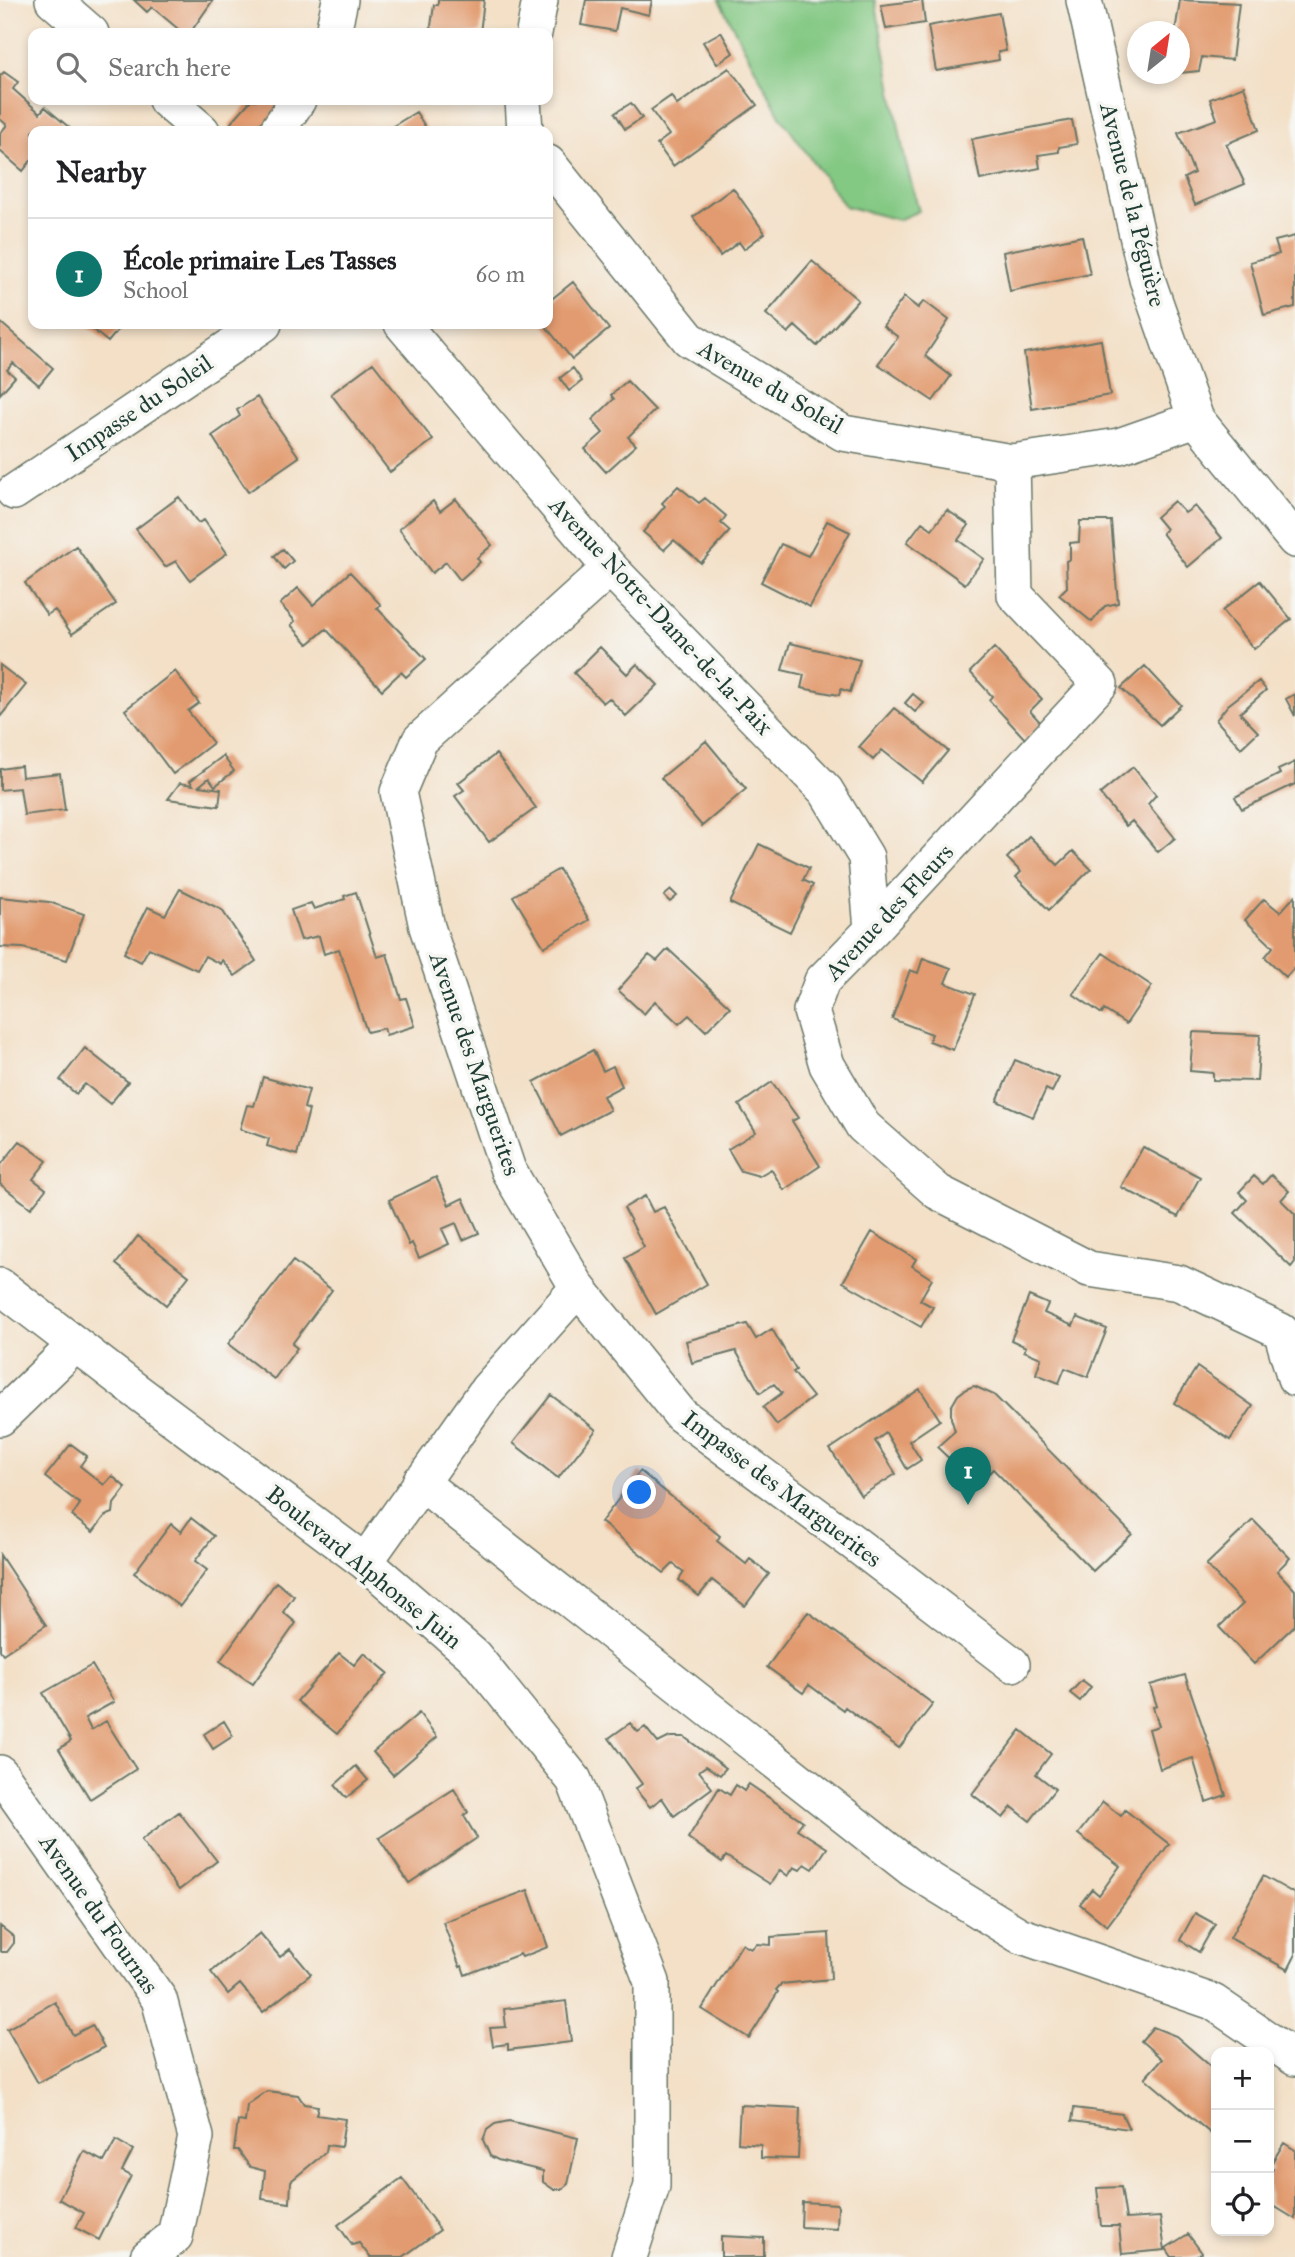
<!DOCTYPE html>
<html lang="en">
<head>
<meta charset="utf-8">
<style>
  :root { --surface:#fff; --page:#f2f2f2; --text:#202124; --muted:#757577; --line:#e0e0e0; --accent:#0f766e }
  body { margin:0; font-family:"IM FELL Great Primer",serif; background:var(--page); color:var(--text) }
  .controls { position:absolute; right:21px; bottom:21px; display:grid; overflow:hidden; border-radius:14px; box-shadow:0 4px 10px #0003 }
  .controls button { width:63px; height:63px; display:grid; place-items:center; padding:0; border:0; border-bottom:2px solid var(--line); background:var(--surface); color:var(--text); font:35px sans-serif }
  .compass { position:absolute; left:1127px; top:21px; width:63px; height:63px; border-radius:50%; background:var(--surface); box-shadow:0 4px 10px #0003; rotate:30deg }
  .you { position:absolute; left:640px; top:1493px; width:24px; height:24px; margin:-18px; border:5px solid #fff; border-radius:50%; background:#1a73e8; box-shadow:0 0 0 10px #1a73e833 }
  .badge { display:grid; place-items:center; width:46px; height:46px; border-radius:50%; background:var(--accent); color:#fff; font-size:23px; font-weight:700 }
  .pin { position:absolute; translate:-50% -58px; filter:drop-shadow(0 2px 4px #0008) }
  .pin::after { content:''; position:absolute; top:37px; width:24px; height:21px; background:inherit; clip-path:polygon(0 0,100% 0,50% 100%) }
  .list { margin:0; padding:0; list-style:none }
  h2 { display:flex; justify-content:space-between; align-items:center; height:91px; margin:0; padding:0 28px; font-size:30px }
  h2 small { font-size:23px; font-weight:400; color:var(--muted) }
  .list li { display:grid; grid-template-columns:46px 1fr auto; gap:21px; align-items:center; box-sizing:border-box; height:112px; padding:0 28px; border-top:2px solid var(--line) }
  .list b { display:block; font-size:26px; white-space:nowrap }
  .list p { margin:0; font-size:23px; white-space:nowrap; color:var(--muted) }
  .list em { font-size:23px; font-style:normal; color:var(--muted) }
  .icon { flex:none; width:38px; height:38px; fill:none; stroke:currentColor; stroke-width:2; stroke-linecap:round; stroke-linejoin:round }
  .map { position:relative; flex:none; width:1295px; height:2257px; overflow:hidden }
  .search { position:absolute; background:var(--surface); box-shadow:0 4px 10px #0003; left:28px; top:28px; width:525px; height:77px; display:flex; align-items:center; gap:18px; box-sizing:border-box; padding:0 24px; border-radius:14px; color:var(--muted); font-size:26px }
  .panel { position:absolute; background:var(--surface); box-shadow:0 4px 10px #0003; left:28px; top:126px; width:525px; height:203px; border-radius:14px }
  .map>svg:first-child { display:block }
</style>
</head>
<body>
<div class="map">
<svg width="1295" height="2257" viewBox="0 0 1295 2257">
  <rect width="100%" height="100%" fill="#f6f6f2"/>
  <filter id="ink" filterUnits="userSpaceOnUse"><feTurbulence type="fractalNoise" baseFrequency=".0143" numOctaves="2"/><feDisplacementMap in="SourceGraphic" scale="14" xChannelSelector="R" yChannelSelector="G"/><feConvolveMatrix kernelMatrix="1 2 1 2 8 2 1 2 1" color-interpolation-filters="sRGB"/></filter>
  <filter id="wash" filterUnits="userSpaceOnUse"><feTurbulence type="fractalNoise" baseFrequency=".00686" numOctaves="4" result="noise"/><feDisplacementMap in="SourceGraphic" scale="28" xChannelSelector="R" yChannelSelector="G"/><feGaussianBlur stdDeviation="1.57" result="paint"/><feColorMatrix in="noise" values="0 0 0 0 0 0 0 0 0 0 0 0 0 0 0 0 0 1.4 0 .05"/><feComposite in="paint" operator="in"/></filter>
  <g filter="url(#wash)">
    <rect width="100%" height="100%" fill="#f3e0c7"/>
    <path fill="#83c883" stroke="#51825c" stroke-width="2" d="M719 0H875L905 160 919 211 898 220 845 206 780 116Z"/>
    <g id="blocks">
      <path fill="#e29b6f" d="M134 0H213L190 33H183L152 7 147 12Z
        M438 0H484L480 33H430L434 5H438Z
        M586 0H652L649 15 620 8 615 31 581 25Z
        M922 0 925 23 886 29 881 5Z
        M1180 0 1239 3 1232 60 1202 57 1199 71 1180 73V32H1175Z
        M999 13 1006 51 998 52 999 60 936 71 928 26Z
        M721 32 733 53 717 64 703 42Z
        M729 68 757 105 673 166 657 144 669 135 651 110 671 96 677 105Z
        M4 72 18 82 13 89 40 113 45 107 71 129 69 131H33V158L23 171 0 151V133L7 125 0 119V76Z
        M1244 86 1259 130 1226 144 1245 184 1195 205 1184 178 1194 173 1178 133 1217 119 1210 99Z
        M251 100H288L266 131H236L229 125Z
        M631 103 642 118 625 129 615 113Z
        M416 112 428 131H385Z
        M1072 120 1077 144 1059 147V152L1038 155 1040 168 980 180 972 139Z
        M733 188 765 233 744 249 739 242 720 256 693 217Z
        M1082 236 1090 274 1010 291 1003 252Z
        M1295 236V307L1264 315 1250 262 1279 254 1275 241Z
        M812 261 858 300 817 346 795 326 788 333 766 314Z
        M573 282 609 329 572 359 544 324H548V302Z
        M904 297 918 308 924 301 949 320 925 356 951 376 933 401 878 364 898 337 883 326Z
        M0 322 53 368 39 385 13 363 7 370 15 377 0 394Z
        M86 324H123L108 342Z
        M1101 340 1110 395 1032 409 1024 353Z
        M373 363 433 440 390 472 331 394Z
        M573 368 582 381 569 391 560 378Z
        M627 381 655 410 628 437 636 445 606 472 585 449 603 433 592 420 614 399 611 395Z
        M257 397 299 457 248 492 212 436 240 416 237 410Z
        M678 486 699 503 705 498 726 516 721 523 730 531 701 563 674 540 664 550 643 532 665 506 662 503Z
        M179 497 198 523 204 520 227 553 190 580 176 561 165 567 136 529Z
        M456 499 492 545 477 558 480 562 460 580 446 562 432 573 399 529 433 501 440 511Z
        M1174 501 1185 513 1195 506 1222 538 1188 567 1162 533 1166 529 1156 517Z
        M947 510 969 525 958 540 984 559 965 584 907 542 922 522 932 529Z
        M827 521 850 532 810 607 761 582 781 544 808 556Z
        M1080 521H1111L1118 603 1105 606 1092 622 1059 595 1067 587 1066 561 1070 559V543L1079 542Z
        M76 546 116 604 72 634 55 610 47 615 25 583Z
        M283 549 293 561 284 569 274 556Z
        M350 572 381 605 377 608 426 659 406 677 401 672 382 690 326 629 308 644 291 625 295 621 280 604 298 588 313 605Z
        M1260 581 1291 619 1254 649 1222 611Z
        M790 643 860 660 850 692 841 689 839 695 801 688 804 675 782 670Z
        M600 647 627 674 637 664 658 685 626 716 609 698 603 703 574 673Z
        M994 648 1042 699 1030 711 1042 724 1026 740 989 700 992 696 970 672Z
        M0 665 26 685 0 717Z
        M1145 666 1181 705 1160 725 1121 688Z
        M175 671 199 703 188 711 213 743 173 774 125 710Z
        M1259 681 1266 690 1240 713 1258 732 1241 748 1216 720 1228 705Z
        M913 694 924 703 915 712 905 703Z
        M1295 694V716L1286 699Z
        M894 708 948 751 922 782 882 750 873 760 859 747Z
        M706 741 746 789 702 826 661 778Z
        M496 754 536 808 489 842 455 796 464 790 458 783Z
        M223 756 234 771 215 786 209 778 199 786 221 789 219 806 168 799 180 783 193 785 190 781Z
        M1295 762V784L1242 809 1235 797 1280 774 1278 770Z
        M21 766 22 777 60 773 65 810 24 815 20 788 0 790V769Z
        M1133 767 1156 795 1148 804 1175 838 1158 852 1132 821 1126 826 1100 794Z
        M1029 836 1058 865 1073 851 1091 869 1049 910 1016 877 1021 872 1007 858Z
        M759 844 809 868 803 880 813 885 790 932 730 903Z
        M559 869 589 920 544 947 513 896Z
        M180 889 222 910 256 961 235 976 222 960 220 964 205 956 197 970 149 948 141 962 124 953 148 907 165 915Z
        M671 890 677 896 670 902 664 896Z
        M356 892 377 957 387 954 401 999 406 998 415 1026 386 1035 384 1028 367 1032 339 949 324 954 319 936 301 940 291 910 311 903 314 909 345 899 344 896Z
        M1295 896V967L1286 977 1265 957 1273 947 1245 920 1264 899 1280 912Z
        M0 897 49 902 84 914 67 960 23 948 0 947Z
        M668 949 730 1007 706 1031 689 1015 679 1024 655 1001 644 1014 618 990 649 955 657 961Z
        M1103 953 1152 986 1126 1024 1104 1010 1102 1014 1073 994Z
        M923 958 951 968 945 983 975 994 953 1050 929 1041 932 1034 892 1019 910 970 918 973Z
        M1193 1032 1260 1035 1257 1081 1213 1080V1073L1190 1071Z
        M85 1048 128 1082 110 1104 85 1084 76 1094 60 1080Z
        M593 1050 603 1071 613 1066 622 1086 603 1096 610 1110 561 1136 534 1082Z
        M1015 1060 1059 1078 1052 1092 1046 1089 1033 1117 997 1101Z
        M263 1077 309 1090 304 1108 309 1110 297 1155 267 1146 269 1139 240 1129 247 1105 254 1106Z
        M772 1082 798 1118 792 1121 820 1166 784 1190 771 1169 759 1176 741 1171 728 1149 756 1132 739 1105Z
        M20 1141 47 1161 33 1179 46 1189 31 1208 0 1184V1166Z
        M1143 1147 1200 1177 1178 1217 1121 1187Z
        M1271 1175 1289 1191 1281 1200 1295 1214V1262L1291 1267 1235 1213 1247 1200 1239 1192 1254 1176 1263 1184Z
        M436 1177 449 1205 463 1198 479 1233 463 1240 456 1223 442 1229 449 1244 419 1258 412 1243 409 1245 389 1200Z
        M645 1196 653 1212 664 1207 707 1284 656 1314 625 1258 644 1247 624 1208Z
        M872 1232 916 1259 912 1266 932 1279 920 1300 933 1307 921 1327 843 1282Z
        M138 1236 189 1276 166 1305 116 1264Z
        M293 1261 332 1290 292 1344 297 1348 274 1379 228 1344Z
        M1029 1296 1048 1304 1044 1313 1073 1326 1077 1317 1107 1329 1088 1377 1065 1368 1059 1383 1036 1374 1041 1358 1024 1351 1026 1347 1011 1340Z
        M747 1324 756 1339 772 1329 796 1370 793 1372 813 1397 777 1425 763 1407 782 1393 774 1384 760 1393 736 1351 692 1363 686 1341Z
        M1197 1367 1253 1406 1230 1440 1174 1403Z
        M974 1386 994 1395 1132 1534 1093 1571 993 1469 977 1485 937 1447 955 1431 951 1418V1407L958 1395 966 1389Z
        M920 1389 940 1420 909 1441 921 1460 907 1469 886 1433 875 1441 896 1474 861 1496 830 1449Z
        M551 1395 596 1430 558 1478 513 1443Z
        M71 1444 87 1456 80 1466 104 1485 112 1476 126 1488 114 1504 113 1513 105 1516 93 1532 72 1516 80 1504 45 1477Z
        M640 1471 720 1536 717 1541 746 1564 750 1559 769 1574 745 1606 712 1580 699 1596 679 1580 684 1572 673 1564 664 1573 601 1522Z
        M191 1518 214 1536 195 1561 207 1570 180 1606 134 1573 171 1524 181 1532Z
        M1253 1520 1290 1558 1277 1571 1295 1590V1625L1254 1664 1219 1627 1243 1604 1206 1565Z
        M0 1555 46 1625 3 1654 0 1650Z
        M276 1582 294 1596 283 1612 296 1623 253 1684 220 1661Z
        M808 1612 933 1704 899 1748 845 1707 843 1710 809 1685 803 1693 767 1667Z
        M339 1653 354 1665 364 1653 388 1673 337 1734 297 1701Z
        M92 1665 114 1702 85 1718 91 1730 106 1721 136 1769 90 1799 59 1749 71 1741 43 1693Z
        M1185 1675 1226 1795 1206 1802 1193 1758 1160 1769 1149 1729 1159 1726 1153 1707 1157 1706 1150 1685Z
        M1082 1680 1091 1687 1080 1701 1070 1693Z
        M419 1713 437 1737 393 1775 373 1752Z
        M224 1721 233 1736 213 1749 204 1734Z
        M630 1723 638 1732 645 1727 658 1743 670 1737H684L726 1768 720 1775 706 1766 699 1771 712 1788 674 1816 662 1798 650 1807 635 1789 642 1784 609 1738Z
        M1021 1730 1051 1754 1036 1774 1055 1789 1030 1821 1012 1807 1003 1818 972 1794Z
        M356 1766 368 1780 346 1798 335 1785Z
        M749 1784 803 1821 797 1829 827 1848 813 1869 805 1864 800 1870 794 1867 788 1876 780 1870 770 1884 726 1856 722 1862 688 1838 719 1788 730 1795 736 1785 744 1791Z
        M454 1789 468 1812 464 1816 477 1838 409 1883 379 1838Z
        M1103 1802 1121 1816 1125 1810 1169 1844 1107 1926 1080 1904 1092 1889 1099 1895 1120 1866 1078 1834Z
        M179 1812 217 1861 179 1890 141 1840Z
        M1263 1876 1295 1894V1956L1288 1970 1230 1938Z
        M528 1890 548 1947 522 1957 520 1954 465 1975 462 1966 460 1967 443 1922Z
        M1195 1913 1215 1924 1199 1952 1180 1940Z
        M0 1926 14 1937V1943L7 1952H2L0 1951Z
        M260 1933 280 1957 290 1949 311 1974 263 2012 240 1984 228 1994 211 1972Z
        M829 1933 831 1979 781 1984 776 1990 778 1992 749 2038 702 2009 742 1944 751 1949 757 1944 771 1945V1937Z
        M566 2001 571 2042 508 2050V2044L493 2046 490 2028 506 2027 504 2009Z
        M55 2002 73 2035 92 2025 104 2047 38 2083 7 2029Z
        M1153 2027 1176 2036 1216 2071V2138L1145 2078 1162 2059 1141 2041Z
        M267 2091 298 2095 304 2104 318 2106 316 2115 345 2119 341 2147 327 2145 326 2152 291 2181 290 2203 262 2199 265 2171 250 2167 238 2150H234L238 2121 245 2122 247 2105Z
        M740 2105 800 2108 798 2159 761 2158V2145L738 2143Z
        M1074 2108 1122 2114 1129 2129 1072 2121Z
        M509 2121 578 2138 568 2184 562 2189H553L543 2182V2171L498 2160 490 2156 483 2140 487 2130 495 2124Z
        M116 2140 133 2150 122 2171 131 2176 99 2240 76 2228 84 2213 59 2199 84 2151 104 2162Z
        M1284 2143 1295 2150V2219L1269 2203V2177L1273 2169 1269 2167Z
        M402 2178 440 2230 403 2257H370L359 2243 352 2245 338 2225Z
        M1121 2187 1126 2219 1160 2217 1165 2250 1122 2254 1119 2226H1101L1097 2188Z
        M802 2202 838 2204 837 2229 801 2227Z
        M1188 2234 1202 2253 1195 2257H1172L1166 2248Z
        M721 2236 764 2238V2257H721Z"/>
    </g>
  </g>
  <g filter="url(#ink)">
    <use href="#blocks" fill-opacity="0" stroke="#697667" stroke-width="2"/>
    <g fill="none" stroke-linecap="round" stroke-linejoin="round">
      <g stroke="#697667" stroke-width="38">
        <path id="minor" d="M53 0 91 33
          M1084 0 1147 279 1196 419 1295 540
          M333 33 340 0
          M534 33 540 0
          M166 100 202 131
          M523 100 525 131
          M277 131 298 100
          M548 163 689 339 843 433 1012 462 1119 446 1196 419
          M402 324 610 568 826 791 866 857 872 930
          M1012 462 1015 595 1100 684 872 930 822 981 811 1011 827 1065 863 1126 938 1192 1089 1269 1179 1283 1281 1331 1295 1378
          M14 492 264 324
          M0 1286 131 1387 365 1562 474 1656 574 1780 652 1982V2186L629 2257
          M578 1288 681 1415 854 1543 1012 1664
          M0 1418 62 1358 74 1343
          M420 1482 912 1869 1019 1935 1213 2002 1295 2058
          M365 1562 487 1390 578 1288 508 1170 427 927 398 792 420 740 610 568
          M0 1773 159 1999 196 2137 175 2236 148 2257"/>
      </g>
      <use href="#minor" stroke="#fff" stroke-width="35"/>
    </g>
  </g>
  <g text-anchor="middle" stroke-width="7" stroke-linejoin="round" paint-order="stroke">
    <g font-size="24" fill="#1f3d34" stroke="#f6f6f2">
      <text transform="translate(1133 205) rotate(76)" y="8">Avenue de la Péguière</text>
      <text transform="translate(771 387) rotate(30)" y="8">Avenue du Soleil</text>
      <text transform="translate(139 408) rotate(-34)" y="8">Impasse du Soleil</text>
      <text transform="translate(661 616) rotate(47)" y="8">Avenue Notre-Dame-de-la-Paix</text>
      <text transform="translate(889 912) rotate(-47)" y="8">Avenue des Fleurs</text>
      <text transform="translate(475 1064) rotate(71)" y="8">Avenue des Marguerites</text>
      <text transform="translate(782 1489) rotate(37)" y="8">Impasse des Marguerites</text>
      <text transform="translate(364 1567) rotate(39)" y="8">Boulevard Alphonse Juin</text>
      <text transform="translate(99 1914) rotate(55)" y="8">Avenue du Fournas</text>
    </g>
  </g>
</svg>
<div class="controls">
<button>+</button>
<button>−</button>
<button><svg class="icon" aria-label="locate" viewBox="0 0 24 24"><circle cx="12" cy="12" r="6"/><path d="M12 2v4M12 18v4M2 12h4M18 12h4"/></svg></button>
</div>
<svg class="compass" viewBox="-18 -18 36 36"><path d="M0-13l5 13h-10z" fill="#e53935"/><path d="M0 13l5-13h-10z" fill="#757577"/></svg>
<div class="you"></div>
<div class="pin badge" style="left:968px;top:1505px">1</div>
<div class="search"><svg class="icon" aria-label="search" viewBox="0 0 24 24"><circle cx="10" cy="10" r="6"/><path d="M15 15l6 6"/></svg>Search here</div>
<section class="panel">
<h2>Nearby<small></small></h2>
<ul class="list">
<li><span class="badge">1</span><div><b>École primaire Les Tasses</b><p>School</p></div><em>60 m</em></li>
</ul>
</section>
</div>
</body>
</html>
